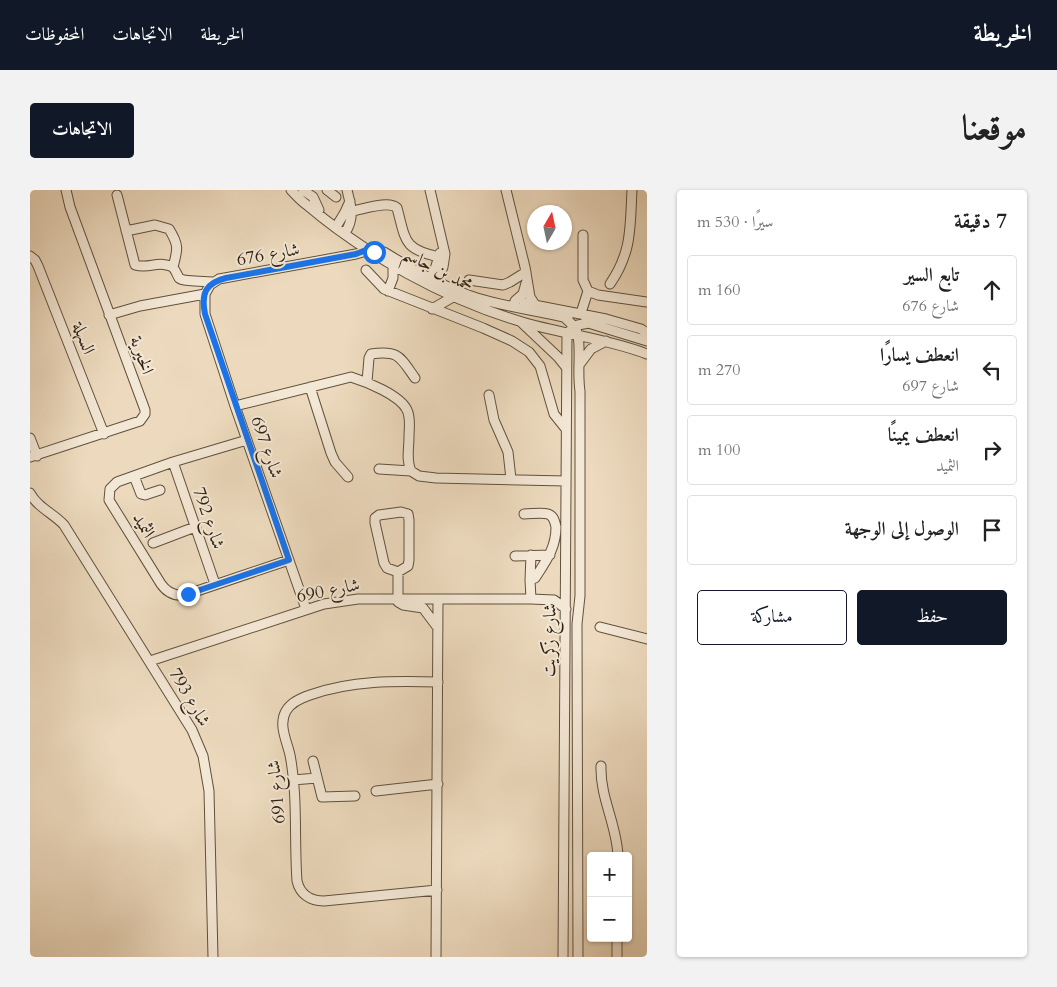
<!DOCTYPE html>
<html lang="ar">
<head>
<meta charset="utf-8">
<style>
  :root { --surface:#fff; --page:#f2f2f2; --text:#222; --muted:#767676; --line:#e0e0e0; --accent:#111827 }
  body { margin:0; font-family:Cardo,Amiri,serif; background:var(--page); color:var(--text); direction:rtl }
  .controls { position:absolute; right:15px; bottom:15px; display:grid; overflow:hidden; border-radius:5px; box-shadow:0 1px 4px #0004 }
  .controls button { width:45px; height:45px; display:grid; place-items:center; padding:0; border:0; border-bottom:1px solid var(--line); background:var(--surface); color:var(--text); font:25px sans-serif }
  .compass { position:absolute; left:497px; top:15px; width:45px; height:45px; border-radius:50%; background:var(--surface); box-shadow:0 1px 4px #0004; rotate:9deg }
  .stop { position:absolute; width:15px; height:15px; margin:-11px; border:4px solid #1a73e8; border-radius:50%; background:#fff }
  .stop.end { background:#1a73e8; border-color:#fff; box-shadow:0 1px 5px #0008 }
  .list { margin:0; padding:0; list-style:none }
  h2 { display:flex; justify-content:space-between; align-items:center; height:65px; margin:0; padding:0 20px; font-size:21px }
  h2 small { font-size:16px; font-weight:400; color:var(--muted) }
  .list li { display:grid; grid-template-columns:32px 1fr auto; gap:15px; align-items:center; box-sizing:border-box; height:70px; margin:0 10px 10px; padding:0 10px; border:1px solid var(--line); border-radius:5px }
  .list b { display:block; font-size:19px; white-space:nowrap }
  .list p { margin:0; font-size:16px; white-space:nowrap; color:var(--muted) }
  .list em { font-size:16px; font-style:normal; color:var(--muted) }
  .actions { display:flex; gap:10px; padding:15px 20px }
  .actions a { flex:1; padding:11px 0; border:1px solid var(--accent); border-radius:5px; text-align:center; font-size:18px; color:var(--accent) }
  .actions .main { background:var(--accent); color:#fff }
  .icon { flex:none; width:28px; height:28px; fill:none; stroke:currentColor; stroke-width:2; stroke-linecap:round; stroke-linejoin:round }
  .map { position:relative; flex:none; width:617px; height:767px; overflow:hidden; direction:ltr; border-radius:5px }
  header { display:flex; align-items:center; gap:30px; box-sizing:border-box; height:70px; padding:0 25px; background:var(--accent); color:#fff }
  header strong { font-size:24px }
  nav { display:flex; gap:28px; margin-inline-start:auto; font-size:18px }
  .intro { display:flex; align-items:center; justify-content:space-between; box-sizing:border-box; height:120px; padding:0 30px }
  h1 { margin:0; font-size:35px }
  .button { padding:12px 22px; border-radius:5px; background:var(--accent); color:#fff; font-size:18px; font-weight:700 }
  main { display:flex; gap:30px; padding:0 30px }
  aside { flex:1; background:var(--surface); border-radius:5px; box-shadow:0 1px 4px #0004 }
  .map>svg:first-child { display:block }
</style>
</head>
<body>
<header>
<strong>الخريطة</strong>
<nav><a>الخريطة</a><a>الاتجاهات</a><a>المحفوظات</a></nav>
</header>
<div class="intro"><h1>موقعنا</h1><a class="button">الاتجاهات</a></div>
<main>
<aside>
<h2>7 دقيقة<small>سيرًا · 530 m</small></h2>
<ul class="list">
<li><svg class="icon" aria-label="ahead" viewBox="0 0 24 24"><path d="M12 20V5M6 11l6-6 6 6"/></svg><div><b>تابع السير</b><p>شارع 676</p></div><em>160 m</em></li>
<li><svg class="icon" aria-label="left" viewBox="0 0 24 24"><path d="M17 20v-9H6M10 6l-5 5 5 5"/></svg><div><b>انعطف يسارًا</b><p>شارع 697</p></div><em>270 m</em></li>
<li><svg class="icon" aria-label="right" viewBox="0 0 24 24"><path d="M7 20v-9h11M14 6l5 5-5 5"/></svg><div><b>انعطف يمينًا</b><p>الثميد</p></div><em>100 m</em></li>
<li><svg class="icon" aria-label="arrive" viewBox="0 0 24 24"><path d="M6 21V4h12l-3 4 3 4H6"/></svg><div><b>الوصول إلى الوجهة</b></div></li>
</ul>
<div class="actions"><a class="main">حفظ</a><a>مشاركة</a></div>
</aside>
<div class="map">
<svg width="617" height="767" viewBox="0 0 617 767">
  <rect width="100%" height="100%" fill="#eddabe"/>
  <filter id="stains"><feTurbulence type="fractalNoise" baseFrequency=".004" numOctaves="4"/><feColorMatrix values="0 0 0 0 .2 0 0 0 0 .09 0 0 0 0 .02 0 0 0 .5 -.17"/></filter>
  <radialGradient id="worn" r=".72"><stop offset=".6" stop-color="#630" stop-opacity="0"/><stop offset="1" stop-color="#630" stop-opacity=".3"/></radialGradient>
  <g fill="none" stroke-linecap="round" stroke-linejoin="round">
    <g stroke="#60513d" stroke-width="11">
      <path id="minor" d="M261 0C266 5 271 11 277 15 336 65 415 109 489 131 531 144 575 148 617 164
        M273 0 283 7 289 20
        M297 0 306 7
        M400 0 415 64 413 77 405 96
        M476 0 495 77 500 107 505 115
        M87 5 105 75C119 79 125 72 136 75 145 76 145 81 149 88 153 92 177 91 184 92
        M322 21C334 19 359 10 367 18 376 51 373 59 409 67
        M306 37 315 22 320 11
        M96 41 125 35 139 39C149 55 148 59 143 77
        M315 43C325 28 321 16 317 0
        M553 45V90L558 101 568 105 617 112
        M354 62C383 80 415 98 447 108 477 117 508 121 538 128
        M0 66 5 70 8 76 74 244
        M336 80 354 99 453 138 482 151 499 162 510 176 524 224 536 239
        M439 90 473 95 480 92 496 82
        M398 92 405 79 410 63
        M580 94C602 62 600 38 602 0
        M358 101 363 88V75
        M485 111 493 104 496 93
        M494 113 576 129 611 139 617 143
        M402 119 423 107
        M551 123 558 101
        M79 125 110 116 175 104
        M534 127C540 132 547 138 548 146 551 162 547 182 550 201V406L547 434 548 767
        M491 132 528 167 536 177
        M555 132 617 151
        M549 175 561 159 576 151
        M337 192 339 168 341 164C369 160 370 167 385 188
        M280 197 301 263 305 272 318 287
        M459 205 464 230 478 262 481 289
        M205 216 321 187C337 192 370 205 377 220 381 228 379 238 379 247 379 259 376 270 381 281
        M0 248 7 266
        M217 250 143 272 87 292 80 299 79 310 131 394C138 404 147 407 158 404L259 370
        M0 267 110 231 115 224V220L40 17 36 0
        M143 272 185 394
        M349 279 381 281 389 286 406 288 536 291
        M104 286 111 304 115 305 130 300
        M0 303C8 318 23 323 34 335L162 540 173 566 179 601 183 767
        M371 322 378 324 379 330V370L378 376 368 382 357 378 354 373 345 333V328L349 325Z
        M494 324C502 324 511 322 518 324 524 326 525 332 526 337 526 358 516 371 505 388L500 390 501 409
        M123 353 165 337
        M485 366 520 365
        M368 382V412L373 415 393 418 408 438
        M500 390 501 365
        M276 419 205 216 175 124V104L180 95 189 89 326 64 340 60
        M570 437 617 449
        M120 471 294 414 328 409H501L524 410 536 419
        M283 571 292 607 325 606
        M571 576C570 608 587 635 588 666
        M263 590 287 588
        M346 601 408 594
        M407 700 294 711C280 711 270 704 267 691 264 649 268 607 260 565 257 551 248 535 256 521 261 512 271 508 280 505 322 490 365 491 408 492
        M406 767 408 409
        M533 767 537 143 548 135 559 133
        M587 767V748"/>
    </g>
    <use href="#minor" stroke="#f3e7d5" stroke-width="9"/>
  </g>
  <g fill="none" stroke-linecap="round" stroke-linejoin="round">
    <path stroke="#1a73e8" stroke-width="6" d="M158 404 259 370 175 124C171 104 175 93 196 88L326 64 336 60 344 62"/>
  </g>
  <g text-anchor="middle" stroke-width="4" stroke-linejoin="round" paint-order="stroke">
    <g font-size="18" fill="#312312" stroke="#f3e7d5">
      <text transform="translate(238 64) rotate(-10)" y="6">شارع 676</text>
      <text transform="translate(408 79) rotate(27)" y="6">محمد بن جاسم</text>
      <text transform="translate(54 148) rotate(69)" y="6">السهلة</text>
      <text transform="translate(112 165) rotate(70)" y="6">الخيرية</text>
      <text transform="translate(237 257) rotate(71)" y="6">شارع 697</text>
      <text transform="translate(179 328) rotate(71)" y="6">شارع 792</text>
      <text transform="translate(114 335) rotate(59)" y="6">الثميد</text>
      <text transform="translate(298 400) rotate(-11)" y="6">شارع 690</text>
      <text transform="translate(519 450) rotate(-89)" y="6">شارع زكريت</text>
      <text transform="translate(160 507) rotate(60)" y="6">شارع 793</text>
      <text transform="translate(246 602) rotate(-95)" y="6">شارع 691</text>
    </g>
  </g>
  <rect width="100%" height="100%" filter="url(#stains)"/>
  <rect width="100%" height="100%" fill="url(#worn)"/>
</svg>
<div class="controls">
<button>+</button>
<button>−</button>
</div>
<svg class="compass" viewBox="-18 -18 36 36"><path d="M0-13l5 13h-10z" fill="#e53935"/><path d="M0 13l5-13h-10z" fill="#767676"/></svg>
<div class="stop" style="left:344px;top:62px"></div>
<div class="stop end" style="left:158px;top:404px"></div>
</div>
</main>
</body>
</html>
